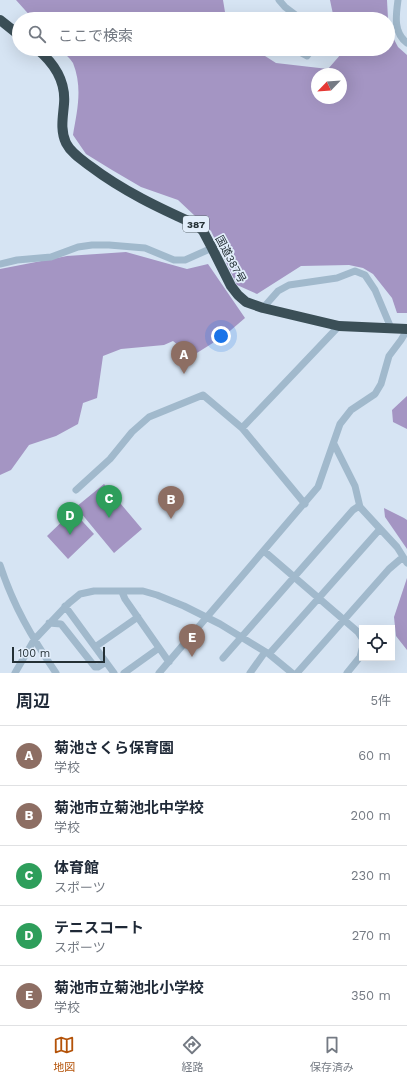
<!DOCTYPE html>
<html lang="ja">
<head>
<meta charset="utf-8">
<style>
  :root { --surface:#fff; --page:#f2f2f3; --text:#1f2937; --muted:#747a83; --line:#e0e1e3; --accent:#b45309 }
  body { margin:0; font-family:"Work Sans","Noto Sans JP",sans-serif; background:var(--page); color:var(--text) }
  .controls { position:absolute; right:12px; bottom:12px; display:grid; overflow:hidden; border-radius:0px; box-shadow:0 4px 16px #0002 }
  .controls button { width:36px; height:36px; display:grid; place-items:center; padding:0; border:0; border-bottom:1px solid var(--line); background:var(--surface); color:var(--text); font:20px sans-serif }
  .compass { position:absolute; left:311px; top:68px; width:36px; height:36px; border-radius:50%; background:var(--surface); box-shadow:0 4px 16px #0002; rotate:245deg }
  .scale { position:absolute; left:12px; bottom:10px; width:93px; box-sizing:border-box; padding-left:4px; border:2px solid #243035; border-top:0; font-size:11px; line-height:14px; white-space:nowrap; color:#243035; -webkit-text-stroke:3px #e2eefb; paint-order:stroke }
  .you { position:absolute; left:221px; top:336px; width:14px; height:14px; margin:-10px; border:3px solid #fff; border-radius:50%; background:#1a73e8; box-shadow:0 0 0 6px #1a73e833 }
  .badge { display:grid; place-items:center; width:26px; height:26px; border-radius:50%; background:var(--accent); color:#fff; font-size:13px; font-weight:700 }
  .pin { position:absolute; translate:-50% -33px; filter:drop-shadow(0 1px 2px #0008) }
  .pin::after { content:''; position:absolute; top:21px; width:14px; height:12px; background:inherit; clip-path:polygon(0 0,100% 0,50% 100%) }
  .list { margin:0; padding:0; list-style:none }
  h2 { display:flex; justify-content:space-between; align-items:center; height:52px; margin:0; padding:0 16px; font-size:17px }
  h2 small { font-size:13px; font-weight:400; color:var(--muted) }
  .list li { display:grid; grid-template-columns:26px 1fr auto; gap:12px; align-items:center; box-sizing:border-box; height:60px; padding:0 16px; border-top:1px solid var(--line) }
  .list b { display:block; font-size:15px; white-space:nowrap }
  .list p { margin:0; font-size:13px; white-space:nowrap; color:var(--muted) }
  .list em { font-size:13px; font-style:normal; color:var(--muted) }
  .icon { flex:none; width:22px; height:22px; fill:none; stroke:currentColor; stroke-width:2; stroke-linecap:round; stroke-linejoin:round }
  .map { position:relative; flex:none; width:407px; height:673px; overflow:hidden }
  .search { position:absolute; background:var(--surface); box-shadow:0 4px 16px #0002; left:12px; right:12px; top:12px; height:44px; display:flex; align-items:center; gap:10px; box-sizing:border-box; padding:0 14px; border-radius:22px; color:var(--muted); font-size:15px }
  .sheet { height:352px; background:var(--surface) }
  nav { display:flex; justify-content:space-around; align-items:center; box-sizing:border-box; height:56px; border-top:1px solid var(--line); background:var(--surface); font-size:11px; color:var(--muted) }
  nav a { display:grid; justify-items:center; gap:2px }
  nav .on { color:var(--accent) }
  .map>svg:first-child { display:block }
</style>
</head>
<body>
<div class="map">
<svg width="407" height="673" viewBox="0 0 407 673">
  <rect width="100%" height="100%" fill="#d6e4f3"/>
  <path fill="#a495c3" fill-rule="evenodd" d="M16 0H223L225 12 230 19H33Z
    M330 0H387L388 19H334Z
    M388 28 398 47 407 55V313H397L392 298 373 274 363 268 349 265 301 266 257 294 237 285 211 231 178 200 141 187 112 170 86 154 73 135C77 111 83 88 73 63 70 58 64 53 60 49H254L276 63 328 69 341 54 340 49H388ZM317 74H341V98H317Z
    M126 252 187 269 208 264 245 318 224 336 192 356 173 341 164 345 121 349 103 356 97 398 83 403 78 424 56 436 29 445 11 470 0 475V269L67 256Z
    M407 396V429L393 422 392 410Z
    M104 484 142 529 114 553 76 507Z
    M384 508 404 518 407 520V549L385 517Z
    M73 511 94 534 68 559 47 536Z
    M407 578V650L396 636 394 617Z"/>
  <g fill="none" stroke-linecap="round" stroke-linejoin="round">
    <path stroke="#a1b9cc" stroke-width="7" d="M279 0 285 7 301 19
      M398 0C396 15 393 32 407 43
      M296 50 307 56 312 49
      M0 264 17 260 51 257 78 247 92 245H109L145 248 174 260H185L212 248
      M263 308 278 291 289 285 337 278 355 271 365 275 375 290 391 328
      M334 444 355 486 360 507 397 547 407 563
      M76 490 110 459 132 432 149 417 203 395 242 428
      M305 504 242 428 339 326
      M264 551 358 632 362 638
      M0 565C14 607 31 636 56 673
      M122 592 125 599 169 662
      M65 606 114 673
      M49 623 61 624 95 667H98L106 662
      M95 647 138 617
      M269 654 380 529
      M223 658 353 510 359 506
      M15 673 34 640 69 603 80 594 94 591H143L157 595 184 606 220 624 269 654 292 673
      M124 673 159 648
      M159 673 318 487 340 424 351 410 375 394 381 384 389 356 401 340 407 330
      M250 673 265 652
      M297 673 389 569 403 557
      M347 673 360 657 362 649"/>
    <path stroke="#3b4f57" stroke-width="10" d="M0 20 19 35
      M37 49C54 63 66 81 64 104 63 117 60 130 66 143 71 153 82 160 90 166 123 191 159 208 197 225L203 231 212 248 231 286 238 295 246 302 263 308 339 326 407 329"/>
  </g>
  <g text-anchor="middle" stroke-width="3.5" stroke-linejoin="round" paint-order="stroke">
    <rect fill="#e2eefb" stroke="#5d6970" stroke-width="1" x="183" y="216" width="26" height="16" rx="3"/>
    <g font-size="10" font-weight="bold" fill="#243035">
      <text x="196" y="228">387</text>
    </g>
    <g font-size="11" fill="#243035" stroke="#e2eefb">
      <text transform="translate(231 259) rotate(62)" y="4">国道387号</text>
    </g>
  </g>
</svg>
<div class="controls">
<button><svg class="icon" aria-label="locate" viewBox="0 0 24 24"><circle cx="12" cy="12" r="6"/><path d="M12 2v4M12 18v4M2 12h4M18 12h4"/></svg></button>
</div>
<svg class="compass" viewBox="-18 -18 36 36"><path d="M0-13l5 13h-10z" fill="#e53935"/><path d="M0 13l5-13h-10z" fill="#747a83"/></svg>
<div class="scale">100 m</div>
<div class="you"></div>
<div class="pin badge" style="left:184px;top:374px;background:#8d6e63">A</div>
<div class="pin badge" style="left:171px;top:519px;background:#8d6e63">B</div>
<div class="pin badge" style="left:109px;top:518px;background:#2e9e5b">C</div>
<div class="pin badge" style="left:70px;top:535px;background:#2e9e5b">D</div>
<div class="pin badge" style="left:192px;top:657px;background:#8d6e63">E</div>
<div class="search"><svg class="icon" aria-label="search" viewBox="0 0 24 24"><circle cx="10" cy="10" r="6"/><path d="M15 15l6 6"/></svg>ここで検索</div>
</div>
<section class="sheet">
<h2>周辺<small>5件</small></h2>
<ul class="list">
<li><span class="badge" style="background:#8d6e63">A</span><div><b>菊池さくら保育園</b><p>学校</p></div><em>60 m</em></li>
<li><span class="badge" style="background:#8d6e63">B</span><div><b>菊池市立菊池北中学校</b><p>学校</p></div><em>200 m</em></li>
<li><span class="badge" style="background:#2e9e5b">C</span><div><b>体育館</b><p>スポーツ</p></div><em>230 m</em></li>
<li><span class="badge" style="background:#2e9e5b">D</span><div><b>テニスコート</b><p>スポーツ</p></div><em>270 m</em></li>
<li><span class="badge" style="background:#8d6e63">E</span><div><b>菊池市立菊池北小学校</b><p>学校</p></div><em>350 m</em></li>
</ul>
</section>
<nav>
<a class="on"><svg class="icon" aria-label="map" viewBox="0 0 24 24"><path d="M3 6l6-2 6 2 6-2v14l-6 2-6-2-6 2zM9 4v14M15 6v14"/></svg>地図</a>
<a><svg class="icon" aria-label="directions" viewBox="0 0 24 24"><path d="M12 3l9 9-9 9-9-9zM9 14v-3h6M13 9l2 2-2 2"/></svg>経路</a>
<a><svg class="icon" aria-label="saved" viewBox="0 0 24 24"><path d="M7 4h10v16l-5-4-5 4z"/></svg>保存済み</a>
</nav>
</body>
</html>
